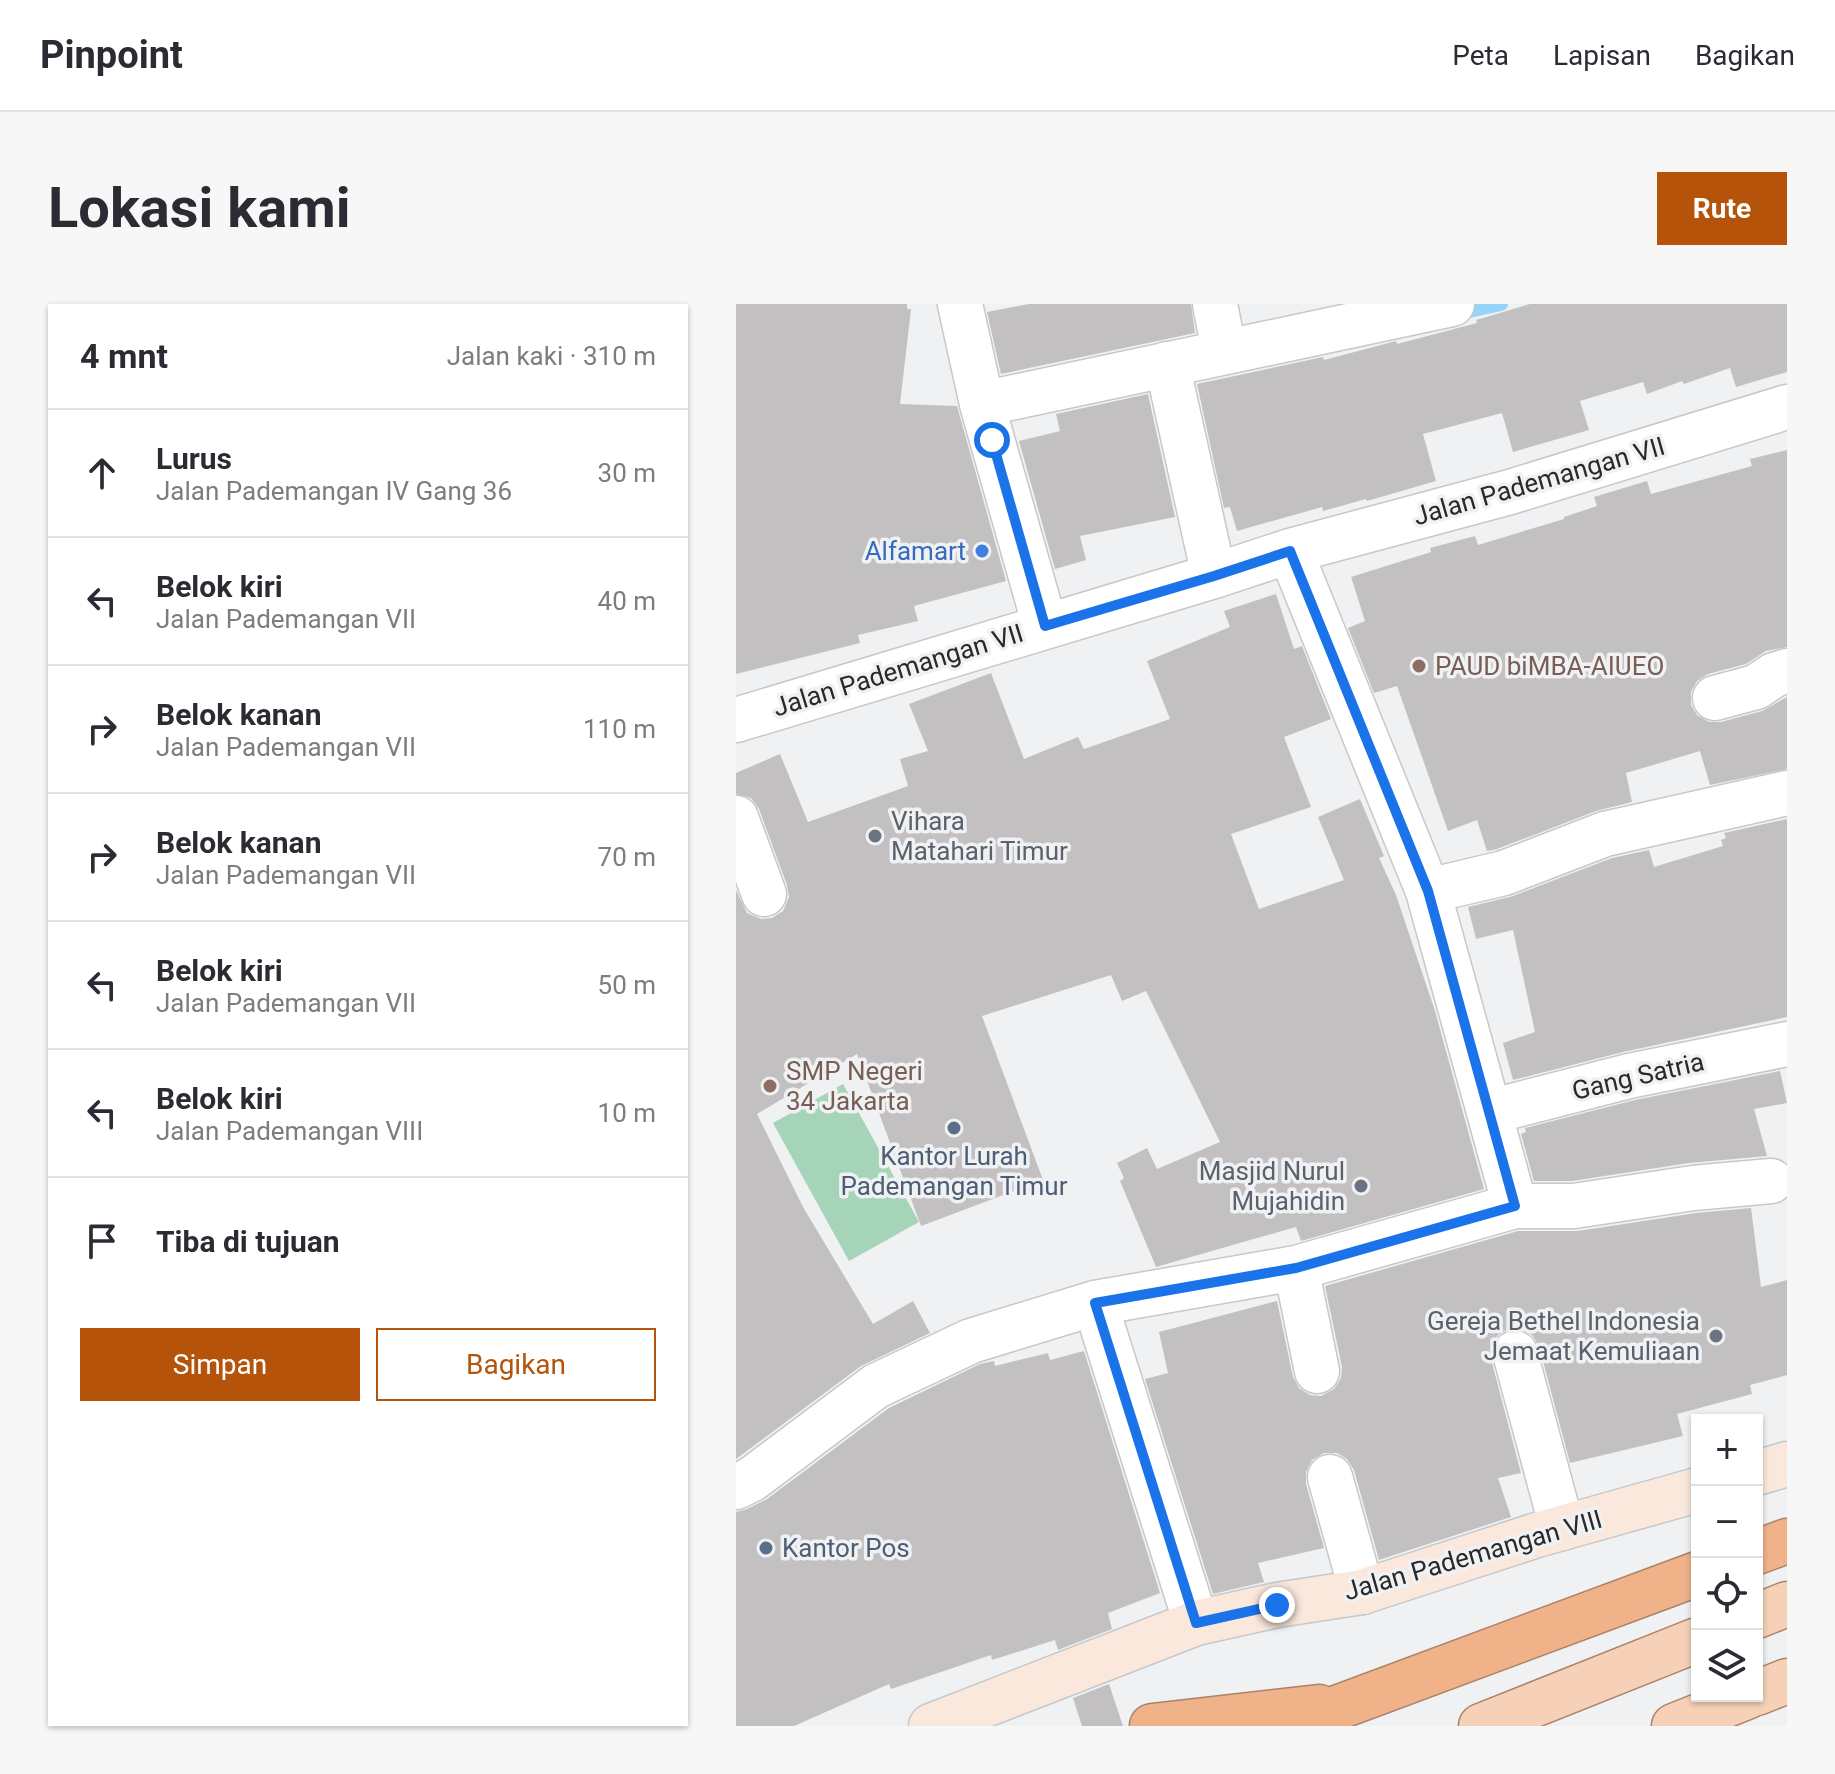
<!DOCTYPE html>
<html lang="id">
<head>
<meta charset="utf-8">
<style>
  :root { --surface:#fff; --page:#f7f7f7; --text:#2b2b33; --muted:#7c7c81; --line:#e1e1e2; --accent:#b45309 }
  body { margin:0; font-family:Roboto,sans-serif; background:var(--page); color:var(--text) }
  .controls { position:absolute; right:24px; bottom:24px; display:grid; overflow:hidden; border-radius:0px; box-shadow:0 2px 6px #0004 }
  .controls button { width:72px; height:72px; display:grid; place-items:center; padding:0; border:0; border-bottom:2px solid var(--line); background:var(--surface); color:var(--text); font:40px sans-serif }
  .stop { position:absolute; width:24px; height:24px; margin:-18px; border:6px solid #1a73e8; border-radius:50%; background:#fff }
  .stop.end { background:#1a73e8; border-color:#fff; box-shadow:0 2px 8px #0008 }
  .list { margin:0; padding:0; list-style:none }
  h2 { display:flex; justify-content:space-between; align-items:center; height:104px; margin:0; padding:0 32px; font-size:34px }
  h2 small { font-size:26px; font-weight:400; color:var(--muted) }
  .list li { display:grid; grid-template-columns:52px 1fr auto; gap:24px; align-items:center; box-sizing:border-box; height:128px; padding:0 32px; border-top:2px solid var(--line) }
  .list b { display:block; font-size:30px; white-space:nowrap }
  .list p { margin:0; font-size:26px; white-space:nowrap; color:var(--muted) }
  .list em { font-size:26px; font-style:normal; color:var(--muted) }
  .actions { display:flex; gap:16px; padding:24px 32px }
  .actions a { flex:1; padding:18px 0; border:2px solid var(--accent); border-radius:0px; text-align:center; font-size:28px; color:var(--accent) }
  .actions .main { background:var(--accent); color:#fff }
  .icon { flex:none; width:44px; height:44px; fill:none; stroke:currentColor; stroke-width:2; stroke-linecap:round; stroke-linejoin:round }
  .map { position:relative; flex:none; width:1051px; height:1422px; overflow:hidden; border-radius:0px }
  header { display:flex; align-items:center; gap:48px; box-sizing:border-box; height:112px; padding:0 40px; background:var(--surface); border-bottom:2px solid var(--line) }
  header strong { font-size:38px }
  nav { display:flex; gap:44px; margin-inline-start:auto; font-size:28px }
  .intro { display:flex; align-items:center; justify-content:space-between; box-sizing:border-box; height:192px; padding:0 48px }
  h1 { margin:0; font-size:56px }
  .button { padding:20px 36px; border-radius:0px; background:var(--accent); color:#fff; font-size:28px; font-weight:700 }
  main { display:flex; gap:48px; padding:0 48px }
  aside { flex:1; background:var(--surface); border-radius:0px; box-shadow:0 2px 6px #0004 }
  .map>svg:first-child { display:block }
</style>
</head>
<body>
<header>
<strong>Pinpoint</strong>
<nav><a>Peta</a><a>Lapisan</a><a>Bagikan</a></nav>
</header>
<div class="intro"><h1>Lokasi kami</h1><a class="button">Rute</a></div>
<main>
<aside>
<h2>4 mnt<small>Jalan kaki · 310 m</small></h2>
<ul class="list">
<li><svg class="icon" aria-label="ahead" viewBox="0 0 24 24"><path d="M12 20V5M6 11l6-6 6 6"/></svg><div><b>Lurus</b><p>Jalan Pademangan IV Gang 36</p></div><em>30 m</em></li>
<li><svg class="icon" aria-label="left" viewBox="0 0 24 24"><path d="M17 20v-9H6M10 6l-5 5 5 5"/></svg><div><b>Belok kiri</b><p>Jalan Pademangan VII</p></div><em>40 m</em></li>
<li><svg class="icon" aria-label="right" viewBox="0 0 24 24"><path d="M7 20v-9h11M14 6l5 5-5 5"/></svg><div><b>Belok kanan</b><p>Jalan Pademangan VII</p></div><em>110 m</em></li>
<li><svg class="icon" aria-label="right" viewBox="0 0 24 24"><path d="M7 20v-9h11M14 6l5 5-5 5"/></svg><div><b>Belok kanan</b><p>Jalan Pademangan VII</p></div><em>70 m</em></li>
<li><svg class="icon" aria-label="left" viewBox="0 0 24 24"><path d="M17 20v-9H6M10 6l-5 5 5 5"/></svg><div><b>Belok kiri</b><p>Jalan Pademangan VII</p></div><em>50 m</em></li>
<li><svg class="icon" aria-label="left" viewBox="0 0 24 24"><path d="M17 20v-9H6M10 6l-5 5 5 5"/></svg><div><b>Belok kiri</b><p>Jalan Pademangan VIII</p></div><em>10 m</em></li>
<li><svg class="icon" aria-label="arrive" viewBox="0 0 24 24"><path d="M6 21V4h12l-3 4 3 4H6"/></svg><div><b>Tiba di tujuan</b></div></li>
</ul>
<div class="actions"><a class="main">Simpan</a><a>Bagikan</a></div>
</aside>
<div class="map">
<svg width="1051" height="1422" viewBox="0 0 1051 1422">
  <rect width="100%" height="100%" fill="#f0f1f3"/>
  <path fill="#a5d4b9" d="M107 780 183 918 113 957 37 819Z"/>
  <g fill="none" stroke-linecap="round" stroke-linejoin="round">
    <path stroke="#97d4fb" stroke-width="14" d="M720 10 765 0"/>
  </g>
  <path fill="#c3c0c1" d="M0 0H171V5H175L164 100 221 102 270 277 178 302 182 317 122 331 124 339 0 370Z
    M293 0H455L459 29 265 70 251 8Z
    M794 0H1051V68L1000 83 994 64 948 80 946 77 911 90 907 78 844 97 853 126 777 148 766 109 687 130 700 177 631 197 630 195 587 207 586 203 501 227 494 203 488 204 461 80 587 53 588 56 660 37 661 40 741 19 740 16Z
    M412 90 439 213 344 232 350 256 319 265 283 137 324 127 320 110Z
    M1051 146V343L1030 347 1010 360 972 370 961 377 955 388V401L961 411 973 418H985L1026 407 1051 393V465L974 481 964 447 890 469 896 498 860 507 761 545 751 547 741 516 712 527 661 382 638 389 612 324 629 317 615 273 695 248 694 244 739 232 742 241 828 215V213L861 202 858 193 911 177 915 190 1016 162 1014 155Z
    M540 290 558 345 566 342 595 415 548 433 575 503 495 530 523 605 608 576 582 513 624 495 648 552 643 554 660 591 699 707 748 885 565 937 560 923 420 963 384 877 388 874 381 859 411 844 421 865 484 838 410 687 386 697 375 671 246 712 307 876 185 922 121 750 21 810 67 903 137 1020 177 997 194 1029 125 1062 0 1155V586L11 609 25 615 36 614 47 607 53 593 51 581 23 505 15 494 0 490V469L44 450 72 518 172 482 164 455 192 447 173 400 255 369 288 455 342 433 348 445 434 415 411 357 494 323 488 307Z
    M1051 515V713L887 748 777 776 767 739 799 728 777 626 740 635 732 603 777 592 876 554 913 546 918 563 987 542 985 536 990 534 988 529Z
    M1044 767 1051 799 1018 805 1031 852 953 859 836 877H798L785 830 790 828 789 824 899 796Z
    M1015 904 1025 983 1051 976V1071L1014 1081 1016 1090 941 1110 947 1132 834 1159 803 1042 796 1031 786 1025H772L762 1031 755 1042V1055L785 1169 762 1174 775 1213 643 1256 618 1166 611 1155 601 1149H588L576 1156 570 1168V1180L588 1244 522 1259 528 1278 477 1290 409 1075 432 1069 423 1028 541 997 557 1073 563 1084 574 1091 585 1092 598 1085 605 1074 606 1063 589 982 782 927H842L960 909Z
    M348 1047 424 1289 372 1309 376 1325 322 1346 319 1336 256 1356 255 1351 155 1385 153 1380 58 1422H0V1208L11 1205 31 1195 153 1104 244 1060 258 1057 259 1062 312 1049 314 1056Z
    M373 1380 387 1422H346L337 1394Z"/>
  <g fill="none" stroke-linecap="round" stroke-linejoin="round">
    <g stroke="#c7c8ca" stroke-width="47">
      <path id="minor" d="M224 0 246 100 309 322
        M479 0 488 47
        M431 60 478 272
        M246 100 716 0
        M554 247 692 587 779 902
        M979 394 1020 383 1038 371 1051 367
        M0 416 478 272 554 247 774 188 1051 103
        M0 514 28 590
        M692 587 768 569 869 530 1051 489
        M753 808 893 772 1051 740
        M560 964 581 1067
        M359 999 460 1319
        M779 1049 826 1224
        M594 1173 626 1288
        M0 1183 16 1175 140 1082 235 1037 359 999 560 964 779 902H838L957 884 1035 877"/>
    </g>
    <g stroke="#c7c8ca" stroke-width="47">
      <path id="secondary" d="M1021 1169 1051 1160
        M195 1422 460 1319 541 1301 626 1288 801 1231 961 1186"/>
    </g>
    <g stroke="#aa8268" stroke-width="47">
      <path id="primary" d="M1021 1312 1051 1300
        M1021 1389 1051 1377
        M745 1422 961 1336
        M938 1422 1013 1392"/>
    </g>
    <g stroke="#aa8268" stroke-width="47">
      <path id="motorway" d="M1021 1248 1051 1237
        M416 1422 583 1403
        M552 1422 961 1270"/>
    </g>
    <use href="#minor" stroke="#fff" stroke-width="44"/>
    <use href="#secondary" stroke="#fae8dc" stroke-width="44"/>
    <use href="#primary" stroke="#f6d1b8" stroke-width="44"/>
    <use href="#motorway" stroke="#f0b289" stroke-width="44"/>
  </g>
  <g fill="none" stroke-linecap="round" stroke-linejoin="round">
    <path stroke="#1a73e8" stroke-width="10" d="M256 136 309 322 478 272 554 247 692 587 779 902 560 964 359 999 460 1319 541 1301"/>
  </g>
  <circle fill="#3f7fe0" stroke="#f0f1f3" stroke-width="3" cx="246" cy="247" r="8"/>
  <g fill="#8d6e63" stroke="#f0f1f3" stroke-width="3">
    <circle cx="683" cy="362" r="8"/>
    <circle cx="34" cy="782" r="8"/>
  </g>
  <g fill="#6b7280" stroke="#f0f1f3" stroke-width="3">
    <circle cx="139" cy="532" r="8"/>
    <circle cx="625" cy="882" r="8"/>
    <circle cx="980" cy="1032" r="8"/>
  </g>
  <g fill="#5c6f8a" stroke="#f0f1f3" stroke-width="3">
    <circle cx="218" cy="824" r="8"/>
    <circle cx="30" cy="1244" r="8"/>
  </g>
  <g text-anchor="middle" stroke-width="7" stroke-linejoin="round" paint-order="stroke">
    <g font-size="26" fill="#29292a" stroke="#f0f1f3">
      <text transform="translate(803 177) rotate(-16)" y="9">Jalan Pademangan VII</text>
      <text transform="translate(162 366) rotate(-17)" y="9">Jalan Pademangan VII</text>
      <text transform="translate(902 772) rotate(-13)" y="9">Gang Satria</text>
      <text transform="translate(737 1251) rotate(-16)" y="9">Jalan Pademangan VIII</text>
    </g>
    <g font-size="26" fill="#366cbe" stroke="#f0f1f3" text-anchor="end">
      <text x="230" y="256">Alfamart</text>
    </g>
    <g font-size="26" fill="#785e54" stroke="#f0f1f3" text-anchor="start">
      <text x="699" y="371">PAUD biMBA-AIUEO</text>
      <text x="50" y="776">SMP Negeri<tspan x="50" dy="30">34 Jakarta</tspan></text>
    </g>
    <g font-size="26" fill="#5b616d" stroke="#f0f1f3" text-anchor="end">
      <text x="155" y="526" text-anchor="start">Vihara<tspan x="155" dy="30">Matahari Timur</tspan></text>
      <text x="609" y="876">Masjid Nurul<tspan x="609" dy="30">Mujahidin</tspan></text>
      <text x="964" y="1026">Gereja Bethel Indonesia<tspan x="964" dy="30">Jemaat Kemuliaan</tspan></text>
    </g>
    <g font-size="26" fill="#4e5e75" stroke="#f0f1f3">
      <text x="218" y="861">Kantor Lurah<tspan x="218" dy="30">Pademangan Timur</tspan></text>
      <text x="46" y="1253" text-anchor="start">Kantor Pos</text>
    </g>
  </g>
</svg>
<div class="controls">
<button>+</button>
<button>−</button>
<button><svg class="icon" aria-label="locate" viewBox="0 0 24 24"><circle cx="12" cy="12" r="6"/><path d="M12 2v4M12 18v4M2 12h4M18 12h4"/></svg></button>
<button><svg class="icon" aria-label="layers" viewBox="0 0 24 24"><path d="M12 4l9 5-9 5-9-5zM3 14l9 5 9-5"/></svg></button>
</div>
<div class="stop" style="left:256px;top:136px"></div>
<div class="stop end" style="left:541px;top:1301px"></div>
</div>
</main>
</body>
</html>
